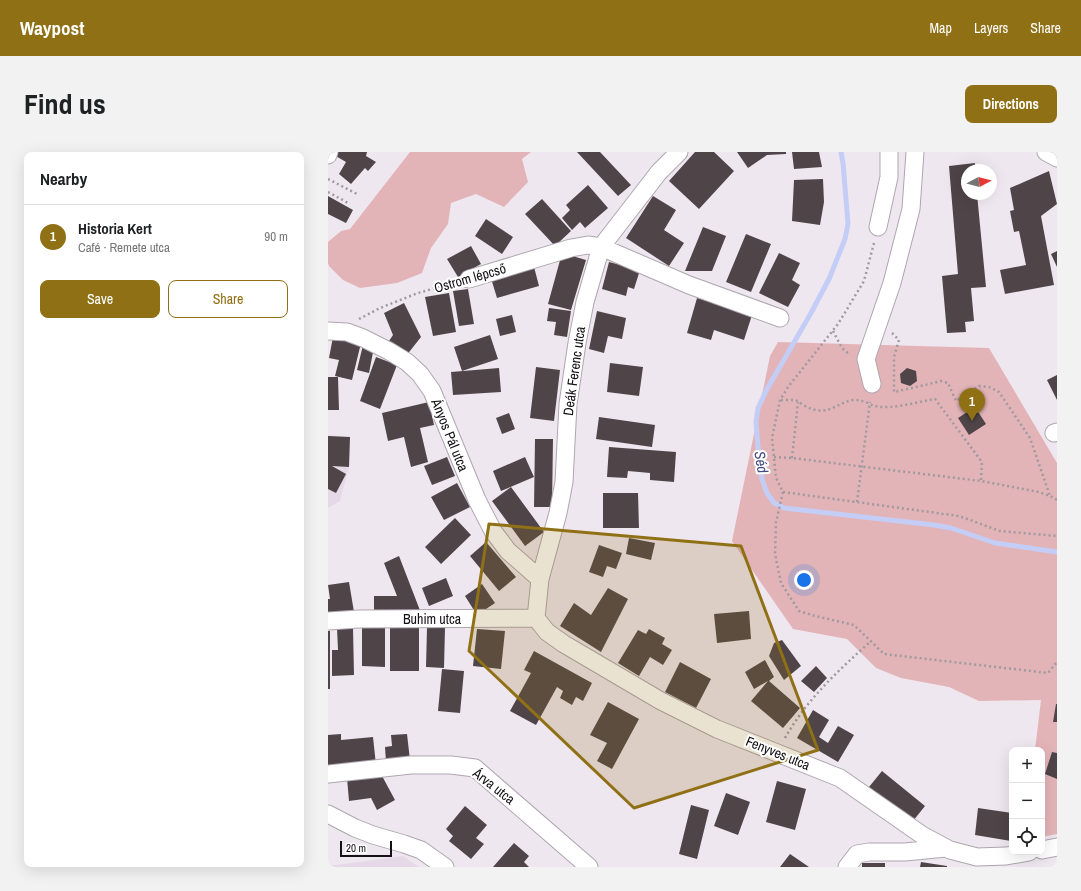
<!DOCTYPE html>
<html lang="en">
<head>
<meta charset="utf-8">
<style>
  :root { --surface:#fff; --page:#f2f2f2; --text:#202124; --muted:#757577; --line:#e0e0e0; --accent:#907015 }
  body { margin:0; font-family:"Archivo Narrow",sans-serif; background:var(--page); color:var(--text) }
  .controls { position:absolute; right:12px; bottom:12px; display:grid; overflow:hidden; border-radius:8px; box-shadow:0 4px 16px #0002 }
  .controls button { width:36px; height:36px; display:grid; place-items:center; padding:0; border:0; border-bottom:1px solid var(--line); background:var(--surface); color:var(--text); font:20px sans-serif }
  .compass { position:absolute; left:633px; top:12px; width:36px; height:36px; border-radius:50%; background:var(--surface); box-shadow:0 4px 16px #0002; rotate:83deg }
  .scale { position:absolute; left:12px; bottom:10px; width:52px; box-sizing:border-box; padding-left:4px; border:2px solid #141114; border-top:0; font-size:11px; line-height:14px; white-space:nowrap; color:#141114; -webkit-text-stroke:3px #fff; paint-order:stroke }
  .you { position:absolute; left:476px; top:428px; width:14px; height:14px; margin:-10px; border:3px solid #fff; border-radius:50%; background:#1a73e8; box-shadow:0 0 0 6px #1a73e833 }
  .badge { display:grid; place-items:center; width:26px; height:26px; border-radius:50%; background:var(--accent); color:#fff; font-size:13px; font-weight:700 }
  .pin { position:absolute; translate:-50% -33px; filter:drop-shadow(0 1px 2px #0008) }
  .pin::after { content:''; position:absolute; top:21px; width:14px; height:12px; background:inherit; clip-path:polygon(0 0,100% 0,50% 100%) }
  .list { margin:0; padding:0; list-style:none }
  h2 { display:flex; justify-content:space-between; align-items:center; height:52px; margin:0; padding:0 16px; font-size:17px }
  h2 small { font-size:13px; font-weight:400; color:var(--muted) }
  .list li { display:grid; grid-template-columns:26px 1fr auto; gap:12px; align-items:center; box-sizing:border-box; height:64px; padding:0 16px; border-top:1px solid var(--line) }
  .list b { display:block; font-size:15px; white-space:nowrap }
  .list p { margin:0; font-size:13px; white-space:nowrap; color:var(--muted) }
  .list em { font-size:13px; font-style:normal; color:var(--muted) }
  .actions { display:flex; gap:8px; padding:12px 16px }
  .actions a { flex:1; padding:9px 0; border:1px solid var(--accent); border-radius:8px; text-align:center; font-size:14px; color:var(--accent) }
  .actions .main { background:var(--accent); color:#fff }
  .icon { flex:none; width:22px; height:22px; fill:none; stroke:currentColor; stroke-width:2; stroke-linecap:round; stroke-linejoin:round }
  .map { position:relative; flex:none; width:729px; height:715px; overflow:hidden; border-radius:8px }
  header { display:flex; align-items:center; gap:24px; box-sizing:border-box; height:56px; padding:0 20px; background:var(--accent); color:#fff }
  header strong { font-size:19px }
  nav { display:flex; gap:22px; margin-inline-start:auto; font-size:14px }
  .intro { display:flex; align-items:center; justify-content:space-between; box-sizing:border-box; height:96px; padding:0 24px }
  h1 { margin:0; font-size:28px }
  .button { padding:10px 18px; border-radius:8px; background:var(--accent); color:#fff; font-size:14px; font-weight:700 }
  main { display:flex; gap:24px; padding:0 24px }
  aside { flex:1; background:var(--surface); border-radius:8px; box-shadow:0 4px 16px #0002 }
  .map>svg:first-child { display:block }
</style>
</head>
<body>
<header>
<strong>Waypost</strong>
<nav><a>Map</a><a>Layers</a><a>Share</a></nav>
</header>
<div class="intro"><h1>Find us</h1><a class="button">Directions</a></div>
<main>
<aside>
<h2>Nearby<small></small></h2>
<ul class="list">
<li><span class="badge">1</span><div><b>Historia Kert</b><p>Café · Remete utca</p></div><em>90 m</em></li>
</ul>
<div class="actions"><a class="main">Save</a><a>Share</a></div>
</aside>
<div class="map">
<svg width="729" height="715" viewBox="0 0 729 715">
  <rect width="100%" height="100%" fill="#efe7f0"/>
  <path fill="#e6d9e7" d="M0 283 22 285 21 315 12 349 0 356Z
    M75 704 91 715H0V714Z"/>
  <path fill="#e3b4b7" d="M82 0H203L194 7 200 30 176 55 148 42 123 51 120 72 103 96 94 121 69 131 32 136 15 128 1 114 0 111V90L13 79 22 77Z
    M450 190 661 196 729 311V682L714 685V598H707L713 548 651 549 621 535 573 526 548 516 519 487 465 477 404 389 442 204Z"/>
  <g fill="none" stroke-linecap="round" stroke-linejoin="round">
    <path stroke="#c3cdf6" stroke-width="5" d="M513 0 515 11 520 72 517 87 501 127 483 161 439 237 430 256 428 270 430 295 434 327 439 341 446 351 456 356 606 373 623 376 667 391 729 400"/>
  </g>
  <path fill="#4f4549" d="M8 0H39L38 4 48 10 40 19 37 16 23 32 11 22 18 10 6 3Z
    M249 0H272L303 33 290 44Z
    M367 0H386L406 19 371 57 341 29Z
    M409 0H458V2L439 3 420 16Z
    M464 0H491L494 15 466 17Z
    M647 11V18H639V42H649L658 135 643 136 646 169 637 170 638 180 619 181 614 124 630 122 621 14Z
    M721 19 729 52 713 64 726 133 677 142 672 118 698 113 691 79 686 80 682 59 686 58 682 36Z
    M495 27 496 50 492 73 464 69 466 28Z
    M260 33 280 56 257 76 252 70 244 78 234 66 242 58 238 53Z
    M0 44 25 58 18 71 0 62Z
    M325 44 348 58 336 78 356 91 341 114 298 86Z
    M214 47 243 79 227 94 197 62Z
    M158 67 185 85 174 102 147 84Z
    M375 75 398 84 384 119H357Z
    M418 82 443 92 423 140 398 130Z
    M143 94 153 112 130 125 119 107Z
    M729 99V115L723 102Z
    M234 101 258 108 243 158 220 152Z
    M451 101 472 111 464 128 472 133 460 155 431 141Z
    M281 110 312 118 306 137 300 135 298 144 274 137Z
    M205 111 211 134 169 146 162 123Z
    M140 137 146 172 131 174 125 139Z
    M121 141 128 180 105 184 97 145Z
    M369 146 424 163 416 188 386 178 383 188 359 181Z
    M76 151 93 185 78 204 59 192 65 183 56 161Z
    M221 156 243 159 239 185 226 183 228 170 219 169Z
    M269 159 298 166 294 187 280 184 276 201 261 197Z
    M184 163 188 180 172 184 168 167Z
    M162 183 170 207 134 219 126 195Z
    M5 185 33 191 24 228 7 224 11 208 1 206Z
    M35 193 46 195 41 221 29 218Z
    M48 205 69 213 52 257 32 249Z
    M282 211 315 215 311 244 279 240Z
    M208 215 232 218 226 269 202 266Z
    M171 216 173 240 125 243 123 220Z
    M579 216 588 219 589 229 582 234 573 231 572 222Z
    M729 223V248L719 228Z
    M0 225H10L11 258H0Z
    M101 250 106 273 92 276 100 310 83 315 76 285 60 289 54 261Z
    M647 255 658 272 641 283 630 266Z
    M181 261 187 277 174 282 168 266Z
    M271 265 327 273 324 295 268 287Z
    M0 284 22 285 21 315 4 314 18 322 8 341 0 337Z
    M207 287H225L224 355H206Z
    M281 295 348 300 346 330 322 328V321L300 319 299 326 279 325Z
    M119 305 127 324 104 333 96 314Z
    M197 305 206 325 173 339 165 319Z
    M129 331 142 355 116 368 103 345Z
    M183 335 216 380 197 394 164 349Z
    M275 341H310L311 376H275Z
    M127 366 143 383 113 412 97 395Z
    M301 386 327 391 323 408 298 402Z
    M158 390 188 425 171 439 142 404Z
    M271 393 294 401 288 417 279 414 275 425 261 420Z
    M71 404 93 461 46 462V444H69L56 411Z
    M118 426 125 444 101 454 94 436Z
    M21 430 26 460 0 464V447H2L0 433Z
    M154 432 167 451 149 463 137 444Z
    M280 436 300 447 273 500 232 474 246 451 263 463Z
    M421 459 423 487 389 491 386 462Z
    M62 474 91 475V519H62Z
    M9 476H25L26 523 4 524V498H10Z
    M34 476H57V515L34 514Z
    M99 476H117L116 516 98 515Z
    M149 477 177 479 173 517 145 514Z
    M321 477 337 486 334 492 344 498 335 513 322 505 311 524 290 511 310 478 318 482Z
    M0 479H2V537H0Z
    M454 488 473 514 456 528 441 504 446 491Z
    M206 499 264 531 255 549 248 545 244 553 232 546 235 539 229 535 208 573 182 559 203 521 196 518Z
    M437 508 446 525 441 529 472 556 455 576 423 549 440 529 426 537 417 520Z
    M352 510 383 527 368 556 337 540Z
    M488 514 499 526 486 540 473 529Z
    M114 517 136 519 132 561 110 559Z
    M280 550 311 567 284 617 269 609 279 591 262 583Z
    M728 552H729V570H725Z
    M485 558 501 568 491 585 500 591 510 574 526 583 510 610 469 586Z
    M13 582V588L45 585 48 613 0 618V583Z
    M79 582 82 608 58 610 57 595 64 594 63 583Z
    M724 600 729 601V627L717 622Z
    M554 619 597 654 585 669 541 635Z
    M53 622 67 648 49 658 43 646 21 649 19 626Z
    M449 629 478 637 467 678 438 670Z
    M398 641 422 650 410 683 386 674Z
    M363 653 381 658 369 707 351 702Z
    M137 654 159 673 148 686 156 692 143 707 121 689 125 684 118 677Z
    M650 656 684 661 683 689 647 683Z
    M186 691 201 704 196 710 201 715H165Z
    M462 702 481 715H452Z
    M593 710 619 714V715H592Z
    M534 711H557V715H534Z"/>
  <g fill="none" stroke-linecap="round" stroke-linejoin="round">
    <g stroke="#aea6af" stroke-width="19">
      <path id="minor" d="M718 0 729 6
        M0 3 1 0
        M550 75 561 25V0
        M141 127 243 96 260 93 273 95 361 133 452 166
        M0 179 19 180 35 186 61 199 79 210 92 222 104 239 149 348 165 379 180 399 212 427
        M544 232 538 207 564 131 583 57 587 0
        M726 281 729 280
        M208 466 219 480 236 492 333 549 389 577 512 626 594 683 622 698 649 705 678 704 701 700
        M208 466 212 427 230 361 236 330 240 252 249 191 257 150 273 95 331 20 351 0
        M0 469 31 467 208 466
        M0 622 83 613H123L147 616 261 715
        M0 662 27 676 45 683 76 692 93 698 117 715
        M714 698 729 695
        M519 715 529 702 541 700H577L618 696"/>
    </g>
    <path stroke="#9f99a0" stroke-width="2.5" stroke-dasharray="2 3" stroke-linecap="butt" d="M0 27 31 43
      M0 40 22 52
      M546 91 536 129 510 172 460 235 452 248 444 286 448 326 455 340 448 370 447 402 453 431 471 459 487 464 526 473 556 502 720 521 729 510
      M31 167 52 156 90 141 125 131
      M505 179 514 196 522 203
      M564 181 571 188 566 205V240L597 233 613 229 620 231 628 249 651 234 661 235 671 240 702 286 722 344
      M453 248H468C477 255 490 262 502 257 510 254 517 249 525 248 535 247 543 254 552 255 570 256 589 250 607 247L654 310 653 329
      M446 305 464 306 653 329 711 340 722 344 729 348
      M464 306 470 250
      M455 340 631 364 672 379 729 384
      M529 350 542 250
      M457 586C479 547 510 519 543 489"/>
    <use href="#minor" stroke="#fff" stroke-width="17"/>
  </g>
  <path fill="#907015" fill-opacity="0.2" stroke="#907015" stroke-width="3" stroke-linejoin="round" d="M161 372 413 394 490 598 306 656 141 499Z"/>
  <g text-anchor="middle" stroke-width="4" stroke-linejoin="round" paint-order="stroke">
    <g font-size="14" fill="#141114" stroke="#fff">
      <text transform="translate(142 126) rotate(-16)" y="5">Ostrom lépcső</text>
      <text transform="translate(246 219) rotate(-82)" y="5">Deák Ferenc utca</text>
      <text transform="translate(122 283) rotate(68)" y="5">Ányos Pál utca</text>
      <text x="104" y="472">Buhim utca</text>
      <text transform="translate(450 601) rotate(22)" y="5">Fenyves utca</text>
      <text transform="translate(166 634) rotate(38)" y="5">Árva utca</text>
    </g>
    <g font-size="15" font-style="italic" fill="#454f84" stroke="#fff">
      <text transform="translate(433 310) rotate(80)" y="5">Séd</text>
    </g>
  </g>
</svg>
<div class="controls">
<button>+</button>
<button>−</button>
<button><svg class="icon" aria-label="locate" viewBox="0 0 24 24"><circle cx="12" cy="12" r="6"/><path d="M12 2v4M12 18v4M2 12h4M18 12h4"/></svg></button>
</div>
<svg class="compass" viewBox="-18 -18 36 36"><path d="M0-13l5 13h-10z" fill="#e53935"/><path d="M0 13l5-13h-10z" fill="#757577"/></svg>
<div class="scale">20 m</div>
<div class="you"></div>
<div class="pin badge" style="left:644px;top:269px">1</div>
</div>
</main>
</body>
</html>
